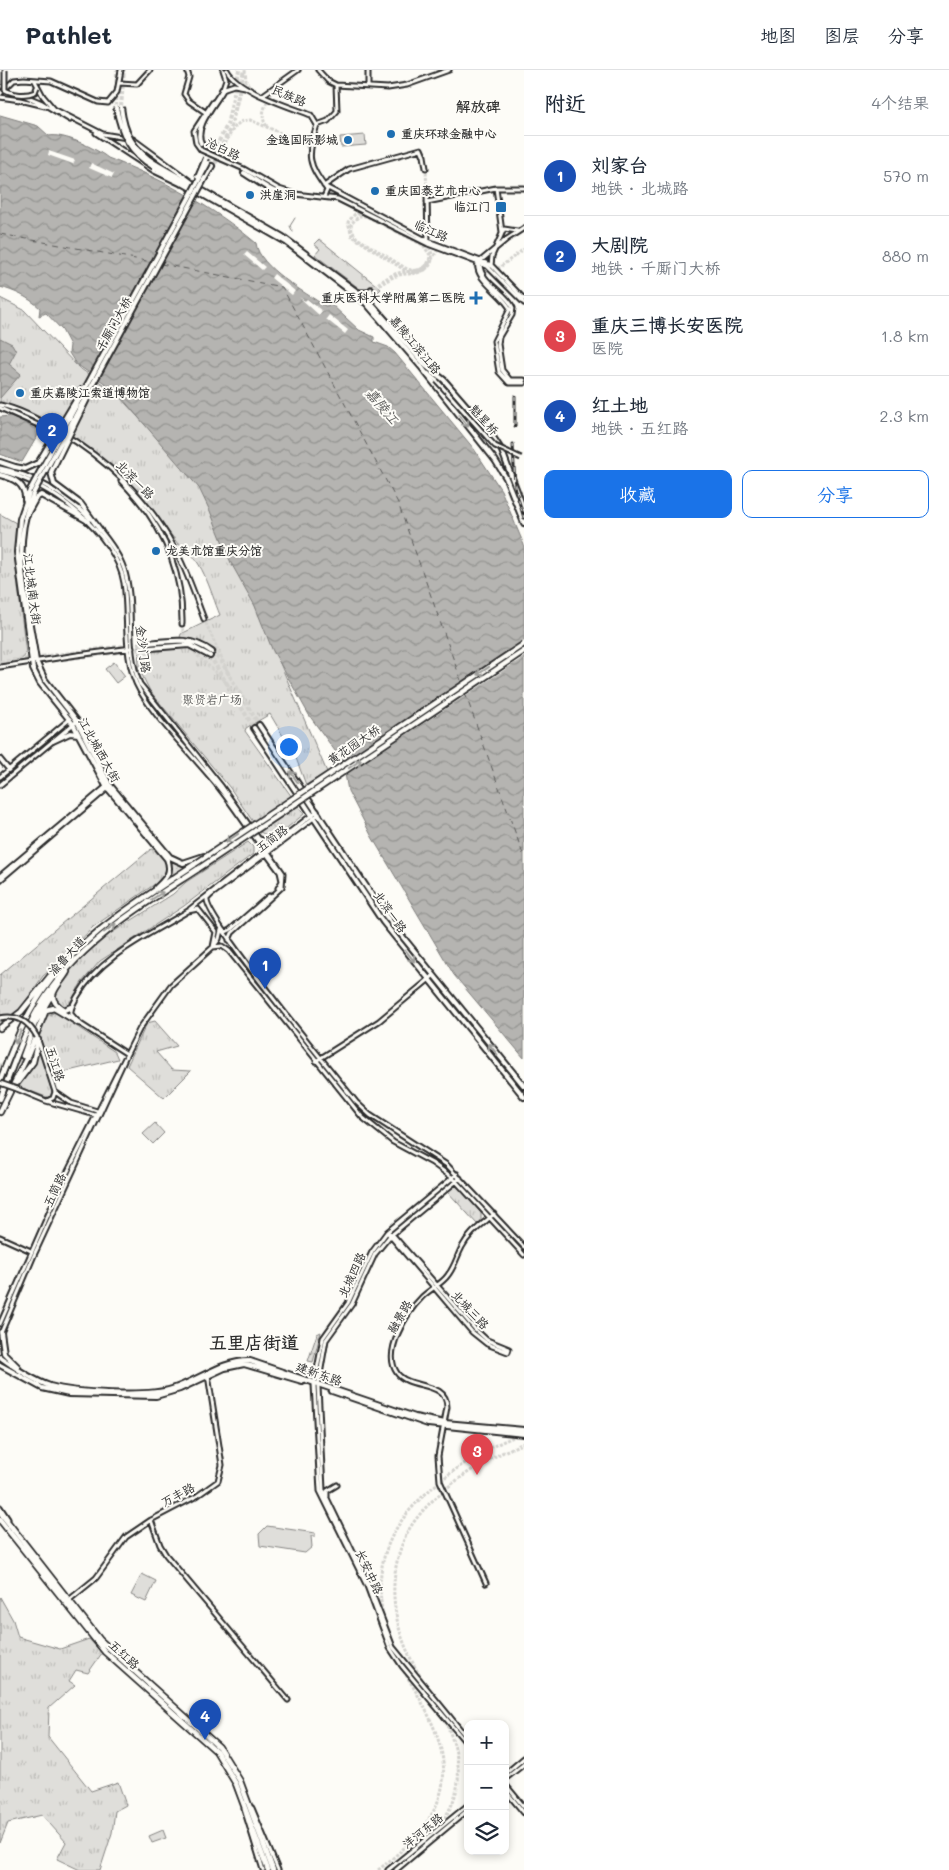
<!DOCTYPE html>
<html lang="zh">
<head>
<meta charset="utf-8">
<style>
  :root { --surface:#fff; --page:#f2f2f3; --text:#1f2937; --muted:#747a83; --line:#e0e1e3; --accent:#1a73e8 }
  body { margin:0; font-family:Mali,"LXGW WenKai TC",sans-serif; background:var(--page); color:var(--text) }
  .controls { position:absolute; right:15px; bottom:15px; display:grid; overflow:hidden; border-radius:10px; box-shadow:0 2px 8px #0003 }
  .controls button { width:45px; height:45px; display:grid; place-items:center; padding:0; border:0; border-bottom:1px solid var(--line); background:var(--surface); color:var(--text); font:25px sans-serif }
  .you { position:absolute; left:288px; top:676px; width:18px; height:18px; margin:-12px; border:4px solid #fff; border-radius:50%; background:#1a73e8; box-shadow:0 0 0 8px #1a73e833 }
  .badge { display:grid; place-items:center; width:32px; height:32px; border-radius:50%; background:var(--accent); color:#fff; font-size:16px; font-weight:700 }
  .pin { position:absolute; translate:-50% -41px; filter:drop-shadow(0 1px 2px #0008) }
  .pin::after { content:''; position:absolute; top:26px; width:18px; height:15px; background:inherit; clip-path:polygon(0 0,100% 0,50% 100%) }
  .list { margin:0; padding:0; list-style:none }
  h2 { display:flex; justify-content:space-between; align-items:center; height:65px; margin:0; padding:0 20px; font-size:21px }
  h2 small { font-size:16px; font-weight:400; color:var(--muted) }
  .list li { display:grid; grid-template-columns:32px 1fr auto; gap:15px; align-items:center; box-sizing:border-box; height:80px; padding:0 20px; border-top:1px solid var(--line) }
  .list b { display:block; font-size:19px; white-space:nowrap }
  .list p { margin:0; font-size:16px; white-space:nowrap; color:var(--muted) }
  .list em { font-size:16px; font-style:normal; color:var(--muted) }
  .actions { display:flex; gap:10px; padding:15px 20px }
  .actions a { flex:1; padding:11px 0; border:1px solid var(--accent); border-radius:10px; text-align:center; font-size:18px; color:var(--accent) }
  .actions .main { background:var(--accent); color:#fff }
  .icon { flex:none; width:28px; height:28px; fill:none; stroke:currentColor; stroke-width:2; stroke-linecap:round; stroke-linejoin:round }
  .map { position:relative; flex:none; width:524px; height:1800px; overflow:hidden }
  header { display:flex; align-items:center; gap:30px; box-sizing:border-box; height:70px; padding:0 25px; background:var(--surface); border-bottom:1px solid var(--line) }
  header strong { font-size:24px }
  nav { display:flex; gap:28px; margin-inline-start:auto; font-size:18px }
  main { display:flex }
  aside { flex:1; background:var(--surface) }
  .map>svg:first-child { display:block }
</style>
</head>
<body>
<header>
<strong>Pathlet</strong>
<nav><a>地图</a><a>图层</a><a>分享</a></nav>
</header>
<main>
<div class="map">
<svg width="524" height="1800" viewBox="0 0 524 1800">
  <defs>
    <pattern id="grass-dots" width="8" height="8" patternUnits="userSpaceOnUse" patternTransform="scale(1.25)"><rect width="8" height="8" fill="#dfdeda"/><path d="M2 2h.1M6 6h.1" fill="none" stroke="#c0bfbb" stroke-width="1.8" stroke-linecap="round"/></pattern>
    <pattern id="park-tufts" width="24" height="20" patternUnits="userSpaceOnUse" patternTransform="scale(1.25)"><rect width="24" height="20" fill="#dfdeda"/><path d="M3 7l-1-3M5 7V3M7 7l1-3M15 17l-1-3M17 17v-4M19 17l1-3" fill="none" stroke="#c0bfbb"/></pattern>
    <pattern id="water-waves" width="16" height="10" patternUnits="userSpaceOnUse" patternTransform="scale(1.25)"><rect width="16" height="10" fill="#b5b4b1"/><path d="M0 5q4-4 8 0t8 0" fill="none" stroke="#939390"/></pattern>
  </defs>
  <rect width="100%" height="100%" fill="#fdfcf7"/>
  <filter id="ink" filterUnits="userSpaceOnUse"><feTurbulence type="fractalNoise" baseFrequency=".02" numOctaves="2"/><feDisplacementMap in="SourceGraphic" scale="10" xChannelSelector="R" yChannelSelector="G"/><feConvolveMatrix kernelMatrix="1 2 1 2 8 2 1 2 1" color-interpolation-filters="sRGB"/></filter>
  <g filter="url(#ink)">
    <path fill="url(#grass-dots)" stroke="#858482" d="M170 789 189 795 169 808 171 799Z
      M321 1262 313 1292 308 1291 317 1264Z"/>
    <path fill="url(#park-tufts)" stroke="#858482" d="M319 169 381 219 372 228 315 185 320 179 314 174Z
      M0 228 24 240 78 297 116 323 205 420 327 702 306 715 296 688 270 644 246 658 245 661 304 744 277 766 272 768 260 762 230 718 150 621 139 599 138 572 149 571 152 579 187 577 210 588 215 582 201 572 180 567 181 564 220 545C210 521 202 485 178 474 140 423 111 391 56 358 39 347 20 336 0 333Z
      M0 444 16 453 14 482 26 584 23 588 0 595Z
      M248 772 253 777V784L184 836 100 891 82 912 68 936C61 937 57 933 55 927L56 923 74 895 110 864 173 824 186 812Z
      M151 779 157 780C165 790 169 795 165 807L93 857 60 892 43 906 20 939 0 955V905Z
      M55 942 115 982 118 989 52 1005 39 965 45 947Z
      M155 951 177 976 156 982 172 1000 191 1001 164 1028 127 996 147 953Z
      M40 981 52 1022 49 1028 17 1016Z
      M453 1115 458 1116 481 1143V1151L477 1154 447 1121Z
      M0 1527 13 1550 18 1567 60 1579 89 1569 102 1583 88 1603 76 1600 69 1611 75 1615 49 1638 48 1667 91 1721 118 1712 126 1735 115 1741 112 1763 100 1800H80L57 1789 66 1772 42 1745 8 1753 0 1773Z"/>
    <path fill="#dfdeda" stroke="#858482" d="M365 65 366 75 341 77 340 67Z
      M114 592 125 606 116 613 105 599Z
      M155 1053 164 1063 153 1074 143 1064Z
      M267 1456 315 1463V1466H311L312 1477 305 1483 260 1476 259 1464Z
      M142 1504 156 1511 146 1532 131 1525Z
      M163 1760 166 1768 152 1773 149 1766Z"/>
    <path fill="url(#water-waves)" stroke="#7e7d7b" d="M0 45 38 56 49 66C63 63 96 78 108 88 161 108 212 136 256 173 259 198 305 222 325 236L332 235 359 260 374 267V272L388 277 395 283 474 379 501 420 524 475V988L454 905 372 767 348 721 343 692 309 645 272 579 255 536 231 493 210 441 199 418 115 320 76 294 69 283 70 275 62 260 46 243 39 246 40 238C28 227 15 221 0 217Z
      M0 268 12 274 16 281 9 294 21 304 0 328Z
      M11 346 41 360 22 392 0 384V347Z"/>
    <path fill="#fdfcf7" d="M49 81 75 90 73 94 48 85Z
      M91 93 114 104 112 108 89 98Z
      M189 122 197 128 98 312 88 306Z
      M247 182 265 197 262 200 244 185Z
      M274 204 295 221 292 225 271 208Z
      M299 227 305 231 307 229 322 241 319 245Z
      M329 245 348 260 345 264 326 249Z
      M524 570V587L344 706 340 692Z"/>
    <g fill="none" stroke-linecap="round" stroke-linejoin="round">
      <path stroke="#7e7d7b" stroke-width="1" d="M293 162 290 156 295 148"/>
      <path stroke="#5b5b5a" stroke-width="1" stroke-dasharray="6 5" stroke-linecap="butt" d="M0 164 152 192
        M161 194 282 217 398 433 464 619
        M465 623 524 787"/>
      <path stroke="#d3d2ce" stroke-width="3" stroke-dasharray="3 1.5" stroke-linecap="butt" d="M245 0 246 11 253 21
        M279 12 291 4
        M267 56C257 45 269 29 274 18
        M225 74C231 63 235 50 250 50L302 72 311 81 316 101
        M426 98 427 126
        M326 119 337 128
        M364 143 355 144 348 152 352 166 406 201 413 203 425 200 439 178
        M468 189 477 199 492 203 524 179
        M371 219C378 213 386 208 395 204 408 199 429 205 430 185L423 175 366 146H359L351 154 352 161 357 168 407 199C416 202 422 200 428 194
        M372 221C380 215 388 209 396 206 404 203 413 205 420 202 435 197 435 183 426 173
        M204 549 230 607
        M182 554C184 583 212 595 229 616
        M384 1551C370 1484 396 1445 448 1405 471 1388 494 1374 521 1364
        M427 1617C398 1573 383 1524 403 1472 419 1429 483 1389 524 1373
        M437 1633 468 1672
        M505 1717 514 1727
        M433 1762C467 1726 463 1689 443 1646
        M378 1800C467 1732 456 1684 401 1597
        M392 1800 421 1774"/>
      <path stroke="#d3d2ce" stroke-width="4" stroke-dasharray="4 2" stroke-linecap="butt" d="M116 37 117 0
        M121 37 124 0
        M201 73 208 82 206 88
        M214 92 228 90 244 103
        M208 93 227 55 239 0
        M212 96 231 57 244 0
        M212 582 221 591 259 655
        M210 586 254 658
        M47 591 151 578
        M0 592 149 573"/>
      <path stroke="#d3d2ce" stroke-width="4.5" stroke-dasharray="4.5 2" stroke-linecap="butt" d="M0 995C11 998 17 995 23 986"/>
      <g stroke="#2b2b2b" stroke-width="7">
        <path id="secondary" d="M187 0 189 7 184 24 189 31 205 42
          M227 0C238 21 288 36 311 45L317 55
          M318 0 328 11 336 15 388 18 407 15 449 0
          M35 11 43 26 54 39 103 64 133 69 197 116
          M119 13 137 14 150 0
          M368 17V0
          M223 18 226 9 223 0
          M222 19 234 15 245 17
          M0 24 14 10 24 9 51 11 98 32 108 33 117 22 121 0
          M23 25 42 33 70 50
          M263 25 298 0
          M0 27 20 30 45 36
          M213 32 194 61 196 73 201 80 244 99 279 119 295 124 338 129 428 174 487 196 524 233
          M96 63 154 101 181 114
          M324 116 428 171 491 195 524 229
          M324 116 349 99 421 79 424 86 426 98
          M496 118 502 162
          M427 126 428 171
          M324 127 327 120C308 93 306 88 317 55L328 51 337 41 336 15
          M427 132 496 118H524
          M524 158 507 169 478 193C474 209 504 225 510 239L494 271 499 302 509 313H524
          M480 194C480 213 507 222 513 238L512 245 499 267 498 274 502 300 510 310H524
          M491 196 492 186 504 159 517 161
          M359 222H368L371 219
          M368 230 372 221
          M428 303 437 311
          M0 335C20 339 41 351 59 361 106 389 149 429 175 479 187 501 195 526 204 549
          M0 338 56 363
          M0 398C32 404 67 426 90 449
          M0 401C48 411 116 463 124 513 129 547 122 591 140 621 161 656 195 687 220 719 241 746 259 775 280 802L282 811 278 818
          M121 411C161 451 183 497 182 554
          M99 459C109 471 119 484 124 499 136 536 124 578 140 614L222 717 283 803 282 817 232 863 229 870
          M0 597 77 585 132 578
          M0 689 9 700
          M0 707 70 649
          M0 715 77 651
          M319 744 211 825 207 829C204 848 336 1006 356 1032L370 1045 447 1095 524 1177
          M260 769 266 772H275
          M0 806 107 716
          M0 810 108 718
          M190 839 317 741
          M222 860 226 862 230 860 269 826
          M38 970 55 1022 71 1033 97 1041
          M127 984 79 953 71 944C70 938 74 933 77 927 100 886 149 865 188 841L198 839 216 862 213 877 222 876 229 881 362 1047 393 1072 432 1093 453 1108 524 1185
          M316 991 379 951 433 906
          M17 1019 46 1031 95 1045
          M47 1031 53 1028 55 1022
          M457 1104 387 1162 372 1182 348 1233 323 1268 314 1315 320 1421 367 1516 390 1578 402 1596 468 1675
          M460 1108 389 1167 375 1184 352 1234 326 1270 318 1316 323 1420 369 1515 393 1577 468 1669
          M387 1162 392 1164 475 1259 487 1270 509 1279 508 1282 487 1274 472 1262Z
          M0 1167 31 1181
          M0 1254 62 1113 140 958 171 915 213 877 219 869 221 860
          M1 1263 35 1183 124 991
          M327 1427V1421L337 1415
          M0 1437 8 1449
          M151 1450 160 1475 166 1485 288 1630
          M486 1513 440 1411 438 1386 447 1337C447 1310 409 1320 397 1303 382 1282 407 1242 422 1227 430 1219 442 1214 448 1205 455 1196 457 1186 462 1177 469 1163 483 1154 494 1144
          M69 1530 96 1508 126 1467 151 1450 197 1426 218 1411 222 1395 208 1305
          M505 1704 524 1688
          M505 1709 524 1694
          M505 1714 524 1737
          M505 1720 524 1743
          M252 1738 278 1800
          M244 1739 263 1800
          M388 1800 468 1735
          M396 1800 468 1740"/>
      </g>
      <g stroke="#2b2b2b" stroke-width="8">
        <path id="primary" d="M201 73C193 57 215 34 223 19
          M156 94 283 167 368 230 426 296 444 310 491 364 502 381 524 440
          M154 97 286 172 366 233 422 298 495 390 506 408 524 453
          M244 103C258 111 278 129 295 124
          M205 108 212 96
          M0 392 15 397
          M0 405C14 408 26 414 25 430
          M30 420 20 449 17 482 33 599 40 613 73 654 106 716 167 789C173 803 165 809 156 818
          M34 422C9 477 28 534 36 591L45 610 77 651 109 714 170 787 183 793 204 786
          M81 434 100 460
          M25 448 36 428 41 425 88 451
          M149 573C174 570 192 567 212 582
          M151 578 189 575 210 586
          M259 655 385 845 524 1016
          M254 658 383 852 524 1027
          M53 671 70 663 78 664
          M1 1262 4 1283 18 1297
          M0 1287C15 1298 32 1310 50 1316 74 1323 148 1327 172 1319 198 1311 222 1290 250 1291L415 1347 445 1353 524 1360
          M0 1295 42 1318 69 1324 156 1326 180 1319 225 1298 244 1294 302 1311
          M332 1321 428 1354 524 1364"/>
      </g>
      <g stroke="#2b2b2b" stroke-width="8">
        <path id="highway" d="M67 902C58 918 42 926 64 940L71 937
          M0 958 21 942 51 905
          M23 986 35 953 53 922
          M0 1010C11 983 21 955 37 930 75 868 136 833 195 794
          M17 1013 33 992 38 970
          M0 1029C13 997 23 963 41 934 78 873 140 837 198 799
          M0 1042 28 985 46 940 54 938 79 953
          M0 1442 100 1570 219 1677 240 1711 273 1800
          M0 1450 105 1582 216 1681 236 1714 268 1800"/>
      </g>
      <use href="#secondary" stroke="#fdfcf7" stroke-width="3"/>
      <use href="#primary" stroke="#fdfcf7" stroke-width="4"/>
      <use href="#highway" stroke="#fdfcf7" stroke-width="4.5"/>
      <g stroke="#2b2b2b" stroke-width="3">
        <path id="rail" d="M515 326V356
          M513 374 515 418 524 448
          M31 421 209 95"/>
      </g>
      <use href="#rail" stroke="#fdfcf7" stroke-width="1" stroke-dasharray="4" stroke-linecap="butt"/>
      <g stroke="#2b2b2b" stroke-width="7" stroke-linecap="butt">
        <path id="secondary-bridge" d="M5 0V20C14 25 26 26 35 22L37 17
          M437 311 495 376 521 388
          M0 948C18 944 29 952 37 967
          M0 1013 17 1019"/>
      </g>
      <g stroke="#2b2b2b" stroke-width="8" stroke-linecap="butt">
        <path id="primary-bridge" d="M116 37C121 64 130 83 154 97
          M121 37C124 63 133 80 156 94
          M198 107 206 88
          M15 397 25 399 38 393 84 317
          M30 420 208 93
          M34 422 205 108
          M81 434 54 414 51 402 89 325"/>
      </g>
      <g stroke="#2b2b2b" stroke-width="8" stroke-linecap="butt">
        <path id="highway-bridge" d="M195 794 524 574
          M198 799 524 581"/>
      </g>
      <use href="#secondary-bridge" stroke="#fdfcf7" stroke-width="3"/>
      <use href="#primary-bridge" stroke="#fdfcf7" stroke-width="4"/>
      <use href="#highway-bridge" stroke="#fdfcf7" stroke-width="4.5"/>
    </g>
    <defs><path id="oneway-shaft" d="M-6 0H5M1.5-3L5.5 0L1.5 3" fill="none" stroke-width="1.6" stroke-linecap="round" stroke-linejoin="round" transform="scale(1.25)"/></defs>
    <g stroke="#9e9e9b">
      <use href="#oneway-shaft" transform="translate(464 351) rotate(52)"/>
      <use href="#oneway-shaft" transform="translate(483 601) rotate(146)"/>
      <use href="#oneway-shaft" transform="translate(355 694) rotate(-34)"/>
      <use href="#oneway-shaft" transform="translate(294 707) rotate(-124)"/>
      <use href="#oneway-shaft" transform="translate(232 768) rotate(146)"/>
      <use href="#oneway-shaft" transform="translate(157 826) rotate(-34)"/>
      <use href="#oneway-shaft" transform="translate(110 858) rotate(-37)"/>
      <use href="#oneway-shaft" transform="translate(410 886) rotate(52)"/>
      <use href="#oneway-shaft" transform="translate(18 967) rotate(113)"/>
      <use href="#oneway-shaft" transform="translate(493 979) rotate(-129)"/>
    </g>
  </g>
  <g fill="#1f6fb2" stroke="#fdfcf7" stroke-width="2">
    <circle cx="391" cy="64" r="5"/>
    <circle cx="348" cy="70" r="5"/>
    <circle cx="375" cy="121" r="5"/>
    <circle cx="250" cy="125" r="5"/>
    <rect x="495" y="131" width="12" height="12" rx="2.5"/>
    <path d="M473.5 220.5h5v5h5v5h-5v5h-5v-5h-5v-5h5z"/>
    <circle cx="20" cy="323" r="5"/>
    <circle cx="156" cy="481" r="5"/>
  </g>
  <g text-anchor="middle" stroke-width="4" stroke-linejoin="round" paint-order="stroke">
    <g font-size="12" fill="#2b2b2b" stroke="#fdfcf7">
      <text transform="translate(289 26) rotate(23)" y="4">民族路</text>
      <text transform="translate(223 79) rotate(26)" y="4">沧白路</text>
      <text transform="translate(431 161) rotate(24)" y="4">临江路</text>
      <text transform="translate(114 254) rotate(-61)" y="4">千厮门大桥</text>
      <text transform="translate(415 275) rotate(50)" y="4">嘉陵江滨江路</text>
      <text transform="translate(484 350) rotate(48)" y="4">魁星桥</text>
      <text transform="translate(135 410) rotate(46)" y="4">北滨一路</text>
      <text transform="translate(32 519) rotate(83)" y="4">江北城南大街</text>
      <text transform="translate(143 579) rotate(83)" y="4">金沙门路</text>
      <text transform="translate(354 675) rotate(-34)" y="4">黄花园大桥</text>
      <text transform="translate(99 680) rotate(61)" y="4">江北城西大街</text>
      <text transform="translate(272 769) rotate(-37)" y="4">五简路</text>
      <text transform="translate(390 842) rotate(55)" y="4">北滨一路</text>
      <text transform="translate(67 886) rotate(-47)" y="4">渝鲁大道</text>
      <text transform="translate(55 994) rotate(72)" y="4">五江路</text>
      <text transform="translate(55 1120) rotate(-65)" y="4">五简路</text>
      <text transform="translate(352 1205) rotate(-65)" y="4">北城四路</text>
      <text transform="translate(470 1240) rotate(47)" y="4">北城三路</text>
      <text transform="translate(400 1247) rotate(-60)" y="4">融景路</text>
      <text transform="translate(319 1304) rotate(19)" y="4">建新东路</text>
      <text transform="translate(178 1425) rotate(-28)" y="4">万丰路</text>
      <text transform="translate(369 1502) rotate(65)" y="4">长安中路</text>
      <text transform="translate(124 1585) rotate(43)" y="4">五红路</text>
      <text transform="translate(423 1761) rotate(-39)" y="4">洋河东路</text>
    </g>
    <g font-size="12" font-weight="bold" fill="#2b2b2b" stroke="#fdfcf7" text-anchor="start">
      <text x="401" y="68">重庆环球金融中心</text>
      <text x="338" y="74" text-anchor="end">金逸国际影城</text>
      <text x="385" y="125">重庆国泰艺术中心</text>
      <text x="260" y="129">洪崖洞</text>
      <text x="490" y="141" text-anchor="end">临江门</text>
      <text x="465" y="232" text-anchor="end">重庆医科大学附属第二医院</text>
      <text x="30" y="327">重庆嘉陵江索道博物馆</text>
      <text x="166" y="485">龙美术馆重庆分馆</text>
    </g>
    <g font-size="12" fill="#585857" stroke="#fdfcf7">
      <text x="212" y="634">聚贤岩广场</text>
    </g>
    <g font-size="14" font-style="italic" fill="#5b5b5a" stroke="#fdfcf7">
      <text transform="translate(382 336) rotate(50)" y="5">嘉陵江</text>
    </g>
    <g font-size="15" font-weight="bold" fill="#2b2b2b" stroke="#fdfcf7">
      <text x="478" y="42">解放碑</text>
    </g>
    <g font-size="18" font-weight="bold" fill="#2b2b2b" stroke="#fdfcf7">
      <text x="254" y="1279">五里店街道</text>
    </g>
  </g>
</svg>
<div class="controls">
<button>+</button>
<button>−</button>
<button><svg class="icon" aria-label="layers" viewBox="0 0 24 24"><path d="M12 4l9 5-9 5-9-5zM3 14l9 5 9-5"/></svg></button>
</div>
<div class="you"></div>
<div class="pin badge" style="left:265px;top:919px;background:#1a4fb4">1</div>
<div class="pin badge" style="left:52px;top:384px;background:#1a4fb4">2</div>
<div class="pin badge" style="left:477px;top:1405px;background:#e0444e">3</div>
<div class="pin badge" style="left:205px;top:1670px;background:#1a4fb4">4</div>
</div>
<aside>
<h2>附近<small>4个结果</small></h2>
<ul class="list">
<li><span class="badge" style="background:#1a4fb4">1</span><div><b>刘家台</b><p>地铁 · 北城路</p></div><em>570 m</em></li>
<li><span class="badge" style="background:#1a4fb4">2</span><div><b>大剧院</b><p>地铁 · 千厮门大桥</p></div><em>880 m</em></li>
<li><span class="badge" style="background:#e0444e">3</span><div><b>重庆三博长安医院</b><p>医院</p></div><em>1.8 km</em></li>
<li><span class="badge" style="background:#1a4fb4">4</span><div><b>红土地</b><p>地铁 · 五红路</p></div><em>2.3 km</em></li>
</ul>
<div class="actions"><a class="main">收藏</a><a>分享</a></div>
</aside>
</main>
</body>
</html>
